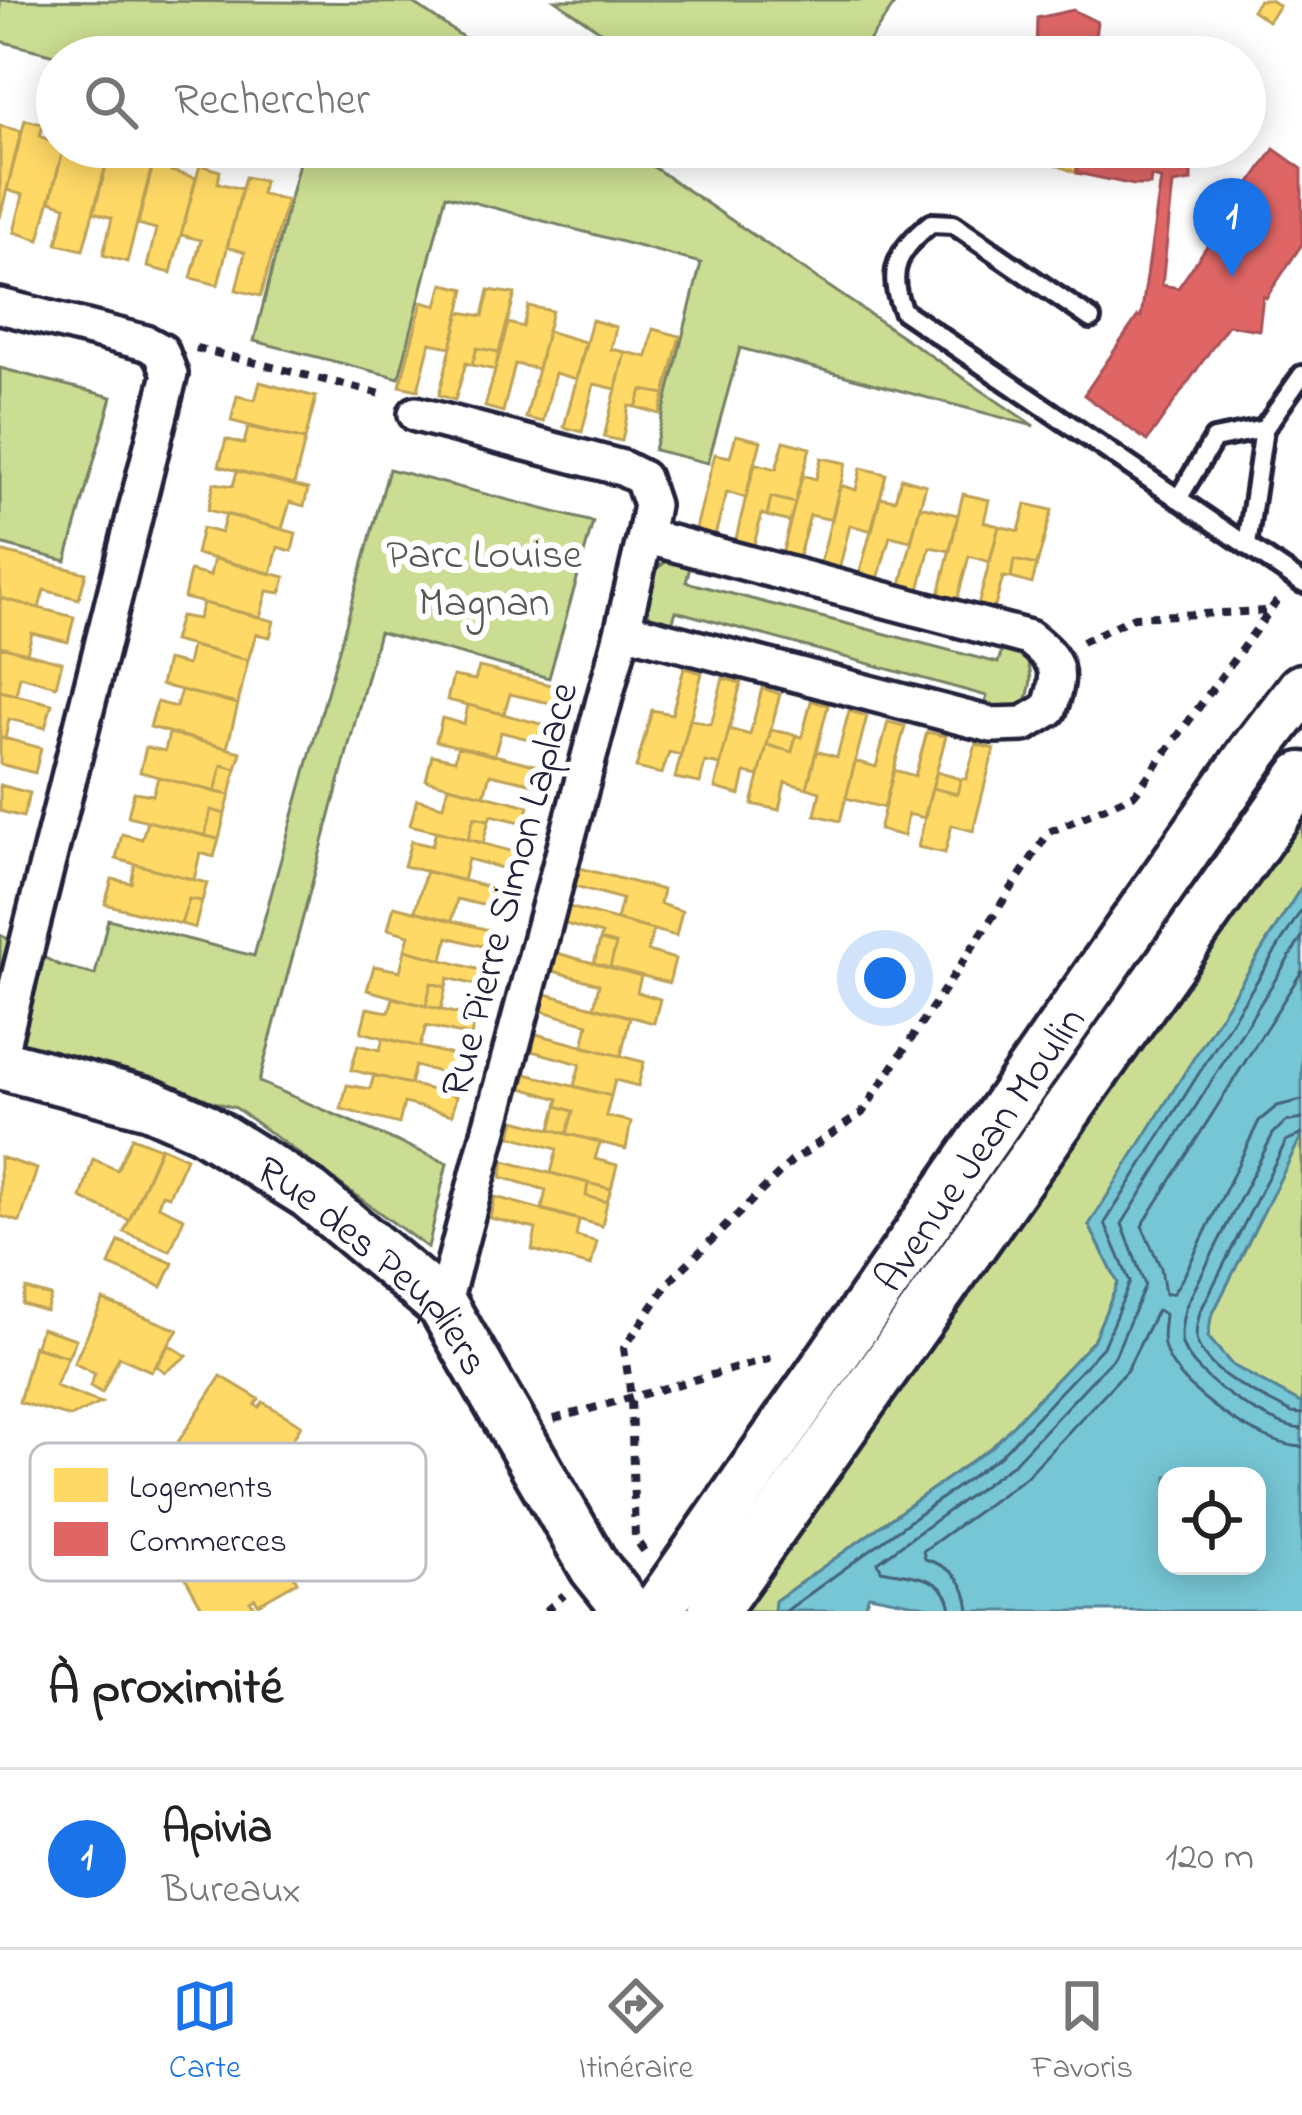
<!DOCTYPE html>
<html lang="fr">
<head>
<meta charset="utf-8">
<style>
  :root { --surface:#fff; --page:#f6f6f6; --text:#222; --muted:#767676; --line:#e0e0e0; --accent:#1a73e8 }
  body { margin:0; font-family:"Indie Flower",sans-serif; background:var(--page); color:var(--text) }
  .controls { position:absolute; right:36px; bottom:36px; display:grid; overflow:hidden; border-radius:24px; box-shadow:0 6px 30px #0003 }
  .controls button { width:108px; height:108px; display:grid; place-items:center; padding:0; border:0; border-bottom:3px solid var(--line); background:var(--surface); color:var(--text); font:60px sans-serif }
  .you { position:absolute; left:885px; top:978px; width:42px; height:42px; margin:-30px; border:9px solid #fff; border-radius:50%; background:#1a73e8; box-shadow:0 0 0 18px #1a73e833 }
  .badge { display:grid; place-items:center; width:78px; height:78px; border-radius:50%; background:var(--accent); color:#fff; font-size:39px; font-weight:700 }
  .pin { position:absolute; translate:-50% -99px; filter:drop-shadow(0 3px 6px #0008) }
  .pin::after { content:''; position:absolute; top:63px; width:42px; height:36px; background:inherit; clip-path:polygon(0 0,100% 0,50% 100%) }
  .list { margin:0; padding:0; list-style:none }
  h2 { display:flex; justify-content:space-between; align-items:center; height:156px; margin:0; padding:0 48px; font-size:51px }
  h2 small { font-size:39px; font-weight:400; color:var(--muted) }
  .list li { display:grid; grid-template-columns:78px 1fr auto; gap:36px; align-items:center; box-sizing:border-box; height:180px; padding:0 48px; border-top:3px solid var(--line) }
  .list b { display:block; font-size:45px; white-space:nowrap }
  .list p { margin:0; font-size:39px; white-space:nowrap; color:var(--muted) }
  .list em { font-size:39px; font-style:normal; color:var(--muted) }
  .icon { flex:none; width:66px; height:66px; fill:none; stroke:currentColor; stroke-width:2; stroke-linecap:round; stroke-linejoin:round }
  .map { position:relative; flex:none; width:1302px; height:1611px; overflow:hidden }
  .search { position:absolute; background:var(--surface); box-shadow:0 6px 30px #0003; left:36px; right:36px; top:36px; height:132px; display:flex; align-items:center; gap:30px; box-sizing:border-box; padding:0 42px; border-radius:66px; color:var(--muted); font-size:45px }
  .sheet { height:336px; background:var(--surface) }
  nav { display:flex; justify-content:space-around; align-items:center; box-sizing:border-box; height:168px; border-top:3px solid var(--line); background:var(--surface); font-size:33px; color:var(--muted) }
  nav a { display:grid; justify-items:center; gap:6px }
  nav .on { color:var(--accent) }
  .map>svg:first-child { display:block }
</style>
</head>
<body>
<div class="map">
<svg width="1302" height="1611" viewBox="0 0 1302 1611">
  <rect width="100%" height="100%" fill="#fff"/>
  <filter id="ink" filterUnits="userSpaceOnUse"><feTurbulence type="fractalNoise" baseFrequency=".00833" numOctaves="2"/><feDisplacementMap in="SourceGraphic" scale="24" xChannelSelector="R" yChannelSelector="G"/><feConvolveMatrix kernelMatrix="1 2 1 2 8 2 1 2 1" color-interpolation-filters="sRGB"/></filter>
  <g filter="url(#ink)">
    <path fill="#cbdd92" stroke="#768066" stroke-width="3" d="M0 0 413 3 492 57H62L0 41Z
      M555 0H893L896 2 858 57H638Z
      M303 147H624L1034 426 740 348 708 463 654 450 701 263 446 195 399 378 254 341Z
      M0 368 112 397 66 561 0 544Z
      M389 469 593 522 549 678 379 632 259 1082 447 1163 428 1248 236 1108 0 1042V935L59 965 95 975 108 919 254 956Z
      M667 561 690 567 686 582 998 663 1003 646 1023 651C1034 672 1033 687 1022 709L1008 714 984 708 987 696 676 611 670 630 656 625 643 604 652 572Z
      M1302 811V886L1089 1225 1118 1283 1093 1341 993 1446 776 1600 774 1611H733Z
      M1302 1135V1404L1232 1365 1208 1337 1211 1317Z"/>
    <path fill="#77c6d5" stroke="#558497" stroke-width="3" fill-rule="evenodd" d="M1302 886V1135L1211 1317 1208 1337 1232 1365 1302 1404V1611H933L931 1607 869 1595 862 1611H774L775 1601 993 1446 1093 1341 1118 1283 1089 1225ZM1167 1476H1257V1566H1167Z"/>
    <path fill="#ffd966" stroke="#bda259" stroke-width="3" d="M1259 0H1270L1279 6 1268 21 1252 10Z
      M25 120 43 124 40 136 64 147 39 240 14 232 23 195 7 190Z
      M0 126 21 131 0 218Z
      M64 147 109 154 83 250 57 244 66 206 50 201Z
      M111 147H130L127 159 152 166 127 262 103 255 112 218 94 212Z
      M1020 147H1077V173L1041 159Z
      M156 153 174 159 171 171 196 178 171 273 147 267 156 229 138 224Z
      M200 165 220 171 218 183 242 189 218 285 191 278 201 240 181 235Z
      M245 177 264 181 261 194 287 200 261 296 236 290 245 252 227 247Z
      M443 284 465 289 451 347 430 343 418 390 400 386 422 302 437 306Z
      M489 290 515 294 499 352 477 348 472 365 466 363 455 400 439 395 460 312 483 316Z
      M528 306 552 311 538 369 515 364 503 412 485 407 508 323 523 327Z
      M592 320 616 327 611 349 625 352 616 389 594 384 582 432 564 427Z
      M653 329 680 336 665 394 642 390 636 407 629 406 622 441 604 437 625 352 647 357Z
      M547 331 585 342 576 379 555 373 543 422 526 418Z
      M477 348 499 352 495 370 472 365Z
      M260 382 316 397 305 440 231 421 237 396 255 400Z
      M642 390 665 394 660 414 636 407Z
      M248 427 305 440 294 485 219 466 226 439 244 444Z
      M736 435 761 441 746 498 727 492 713 542 694 536 715 454 730 457Z
      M784 441 810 448 795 503 771 497 767 516 762 514 752 552 734 547 754 463 776 469Z
      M821 458 846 463 832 520 810 515 797 563 781 559 802 475 816 479Z
      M861 468 886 474 872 531 850 525 838 574 819 569 840 485 856 490Z
      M237 471 308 489 304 506 290 502 282 529 208 510 214 483 233 486Z
      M901 478 926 485 911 541 890 536 877 583 858 579 880 497 895 500Z
      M963 494 989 500 984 522 999 526 990 562 969 556 956 604 938 599Z
      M771 497 795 503 790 522 767 516Z
      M1026 504 1052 510 1037 565 1014 560 1011 578 1003 577 993 614 977 609 999 526 1019 531Z
      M920 506 958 515 950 551 930 547 918 594 900 589Z
      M226 514 296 533 292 551 278 547 271 574 196 554 202 528 221 533Z
      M0 551 86 573 79 599 44 590 39 608 0 598Z
      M214 558 285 577 281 593 267 591 260 617 184 598 190 571 210 576Z
      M1014 560 1037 565 1032 584 1011 578Z
      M0 598 74 617 68 642 32 633 27 653 0 646Z
      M203 603 274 621 270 637 256 634 248 660 173 641 180 616 198 619Z
      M0 646 62 662 56 686 20 676 16 695 0 691Z
      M191 646 248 660 238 704 161 685 167 660 187 665Z
      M479 667 559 687 554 704 510 694 504 714 447 700 453 676 475 680Z
      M684 668 702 673 681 755 669 752 662 774 636 768 652 710 672 714Z
      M723 678 741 683 720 765 705 762 700 783 675 778 690 719 711 725Z
      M762 688 780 694 759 776 745 773 740 795 715 788 729 729 750 735Z
      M181 690 238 704 227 748 150 727 157 702 176 707Z
      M0 691 52 704 45 728 9 719 5 739 0 737Z
      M811 701 828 705 807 788 785 782 779 810 752 804 767 745 792 752 796 735 802 737Z
      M468 705 549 726 544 743 501 732 494 756 436 741 442 718 464 724Z
      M849 711 867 716 840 821 815 815 820 792 807 788 816 751 837 757Z
      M888 722 905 726 884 808 846 798 855 761 876 767Z
      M771 730 796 735 792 752 767 745Z
      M927 732 946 736 924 818 908 814 904 836 879 830 894 770 915 776Z
      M169 733 241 752 236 769 222 765 215 792 140 772 146 747 165 751Z
      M0 737 41 748 35 773 0 764Z
      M976 744 994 749 973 831 952 825 945 853 918 847 932 788 957 794 961 779H966Z
      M458 746 539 766 534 784 490 774 484 795 426 780 432 755 455 760Z
      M222 765 236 769 230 795 215 792Z
      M937 772 961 779 957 794 932 788Z
      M158 777 230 795 225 814 211 810 205 836 128 816 134 792 153 795Z
      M0 785 30 793 23 817 0 811Z
      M448 786 529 806 525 823 491 815 489 820 474 817 468 839 410 825 417 799 443 806Z
      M211 810 225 814 219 839 205 836Z
      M474 817 489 820 483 843 468 839Z
      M147 821 219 839 214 857 200 853 194 880 116 859 122 834 142 839Z
      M436 831 518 853 513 871 468 859 463 881 404 866 411 841 432 846Z
      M135 864 207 883 202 901 189 899 181 924 105 904 112 879 131 883Z
      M580 868 663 890 660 904 682 911 676 936 617 920 622 899 575 886Z
      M426 871 508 892 503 910 457 899 452 921 415 911Z
      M189 899 202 901 195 928 181 924Z
      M394 906 497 932 493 949 448 937 443 960 405 950 409 935 388 929Z
      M569 907 653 930 648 951 675 959 669 983 610 967 616 944 600 940 602 934 565 924Z
      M600 940 616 944 610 967 594 963Z
      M405 950 488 972 483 987 448 978 446 987 431 983 426 1006 367 990 374 966 400 971Z
      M557 953 641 976 637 992 660 999 654 1023 594 1007 599 984 553 971Z
      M431 983 446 987 441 1009 426 1006Z
      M546 994 630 1017 621 1056 583 1047 588 1024 542 1011Z
      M393 998 476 1018 471 1036 426 1026 420 1047 361 1032 367 1008 389 1012Z
      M536 1034 644 1062 638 1086 615 1080 611 1096 574 1086 580 1064 532 1051Z
      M383 1038 466 1058 461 1077 415 1066 410 1084 351 1070 358 1045 380 1050Z
      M526 1074 611 1096 606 1116 631 1122 626 1149 567 1134 573 1111 557 1106 559 1099 522 1088Z
      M374 1075 456 1096 452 1115 404 1103 399 1124 341 1109 347 1085 370 1089Z
      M557 1106 573 1111 567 1134 551 1129Z
      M515 1120 600 1142 595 1159 617 1165 611 1189 551 1173 557 1149 511 1136Z
      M132 1137 160 1148 129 1220 81 1198 93 1159 117 1170Z
      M161 1147 186 1158 169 1196 162 1194 158 1206 184 1218 170 1251 124 1232Z
      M0 1157 37 1169 20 1222 0 1216Z
      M504 1161 588 1183 586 1196 607 1202 602 1226 542 1209 546 1190 501 1177Z
      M588 1183 611 1189 607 1202 586 1196Z
      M495 1197 579 1220 576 1236 597 1242 591 1266 532 1250 536 1229 490 1218Z
      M119 1241 173 1263 162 1287 109 1265Z
      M26 1289 51 1296 46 1311 22 1304Z
      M103 1300 178 1330 151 1371 119 1357 102 1393 90 1386 95 1374 74 1363Z
      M41 1328 76 1339 68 1357 35 1348Z
      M169 1345 187 1356 165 1372 156 1366Z
      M34 1346 68 1357 55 1386 101 1403 70 1417 19 1402Z
      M221 1376 259 1399 255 1405 259 1407 263 1402 301 1425 261 1494 178 1442Z
      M260 1512 297 1582 258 1604 255 1598 250 1601 254 1606 245 1611H204L175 1559Z"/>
    <path fill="#e06666" stroke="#a75259" stroke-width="3" d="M1073 10 1097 22 1093 53 1164 57H1012V52L1036 50 1037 18Z
      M1077 147H1191V181L1173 184 1162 285 1178 288 1274 149 1302 169V244L1266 298 1263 296 1259 330 1228 325 1147 441 1084 395 1138 316 1141 317 1161 179 1151 177 1150 185H1134L1077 173Z"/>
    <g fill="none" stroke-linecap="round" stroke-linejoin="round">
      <path stroke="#446479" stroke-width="3" d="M1302 971 1142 1226 1161 1268 1165 1294 1173 1293 1184 1276 1259 1121 1277 1106 1302 1100
        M1302 1119 1285 1122 1273 1134 1186 1306C1183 1317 1179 1332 1182 1344 1191 1376 1270 1427 1302 1429
        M1302 1134 1286 1141 1200 1312C1198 1321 1194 1333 1197 1342 1210 1377 1262 1396 1292 1413L1302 1414
        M786 1611 1001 1455 1103 1347 1130 1282 1105 1223 1302 909
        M951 1611C948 1574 910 1576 881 1570L878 1562 1013 1464 1115 1356 1145 1285 1122 1224 1302 937
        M969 1611C967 1582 952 1567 925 1559L923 1551 1026 1477 1127 1370 1157 1310 1165 1314C1164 1327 1161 1340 1166 1352 1180 1391 1262 1446 1302 1447"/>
      <g stroke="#22223b" stroke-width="26">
        <path id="lane" d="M1091 319 953 224 931 223C899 249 885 271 903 311L1302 583
          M1178 499 1214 439 1264 429
          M1247 545 1264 429 1302 375"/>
      </g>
      <g stroke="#22223b" stroke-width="42">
        <path id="street" d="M0 306 146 343 161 351 170 374 0 1053
          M416 414 622 468 642 478 651 505 645 536 1029 638C1060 662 1062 672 1049 709L1024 724 992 725 623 629 443 1306
          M623 629 645 536"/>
      </g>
      <g stroke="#22223b" stroke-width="57">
        <g id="secondary">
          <path id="s1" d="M0 1064 150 1104 202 1127 309 1194 443 1306 594 1567 629 1611"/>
          <path id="s2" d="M656 1611 1252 754 1302 689"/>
          <path d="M713 1611 1302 777"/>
        </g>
      </g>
      <path stroke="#22223b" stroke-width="8" stroke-dasharray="9 9" stroke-linecap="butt" d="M196 348 385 395
        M1082 642 1134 617 1265 611
        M554 1419 776 1357
        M644 1551 635 1538 631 1397 624 1348 669 1282 791 1162 862 1113 1049 832 1135 794 1277 601
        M546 1611 564 1595"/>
      <use href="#lane" stroke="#fff" stroke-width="16"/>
      <use href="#street" stroke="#fff" stroke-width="33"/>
      <use href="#secondary" stroke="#fff" stroke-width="48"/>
    </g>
  </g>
  <g text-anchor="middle" stroke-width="12" stroke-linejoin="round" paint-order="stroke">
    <g font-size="42" fill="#555a55" stroke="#fff">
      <text x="484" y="567">Parc Louise<tspan x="484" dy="48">Magnan</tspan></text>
    </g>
    <g font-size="42" fill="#22223b" stroke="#fff">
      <text transform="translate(507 889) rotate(-75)" y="15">Rue Pierre Simon Laplace</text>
      <text dy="15" stroke="none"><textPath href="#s2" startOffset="564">Avenue Jean Moulin</textPath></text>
      <text dy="15" stroke="none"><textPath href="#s1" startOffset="435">Rue des Peupliers</textPath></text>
    </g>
  </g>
  <rect x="30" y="1443" width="396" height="138" rx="18" fill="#fff" stroke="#bdbdc4" stroke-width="3"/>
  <rect x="54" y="1468" width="54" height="34" fill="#ffd966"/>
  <rect x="54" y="1522" width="54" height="34" fill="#e06666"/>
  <g font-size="33" fill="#22223b">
    <text x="129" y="1497">Logements</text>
    <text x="129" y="1551">Commerces</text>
  </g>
</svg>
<div class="controls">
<button><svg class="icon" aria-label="locate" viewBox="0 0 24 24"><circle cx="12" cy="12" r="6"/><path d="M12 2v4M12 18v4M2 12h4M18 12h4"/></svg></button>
</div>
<div class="you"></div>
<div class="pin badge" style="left:1232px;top:277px">1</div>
<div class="search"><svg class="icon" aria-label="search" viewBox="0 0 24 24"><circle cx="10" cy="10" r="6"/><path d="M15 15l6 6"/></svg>Rechercher</div>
</div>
<section class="sheet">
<h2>À proximité<small></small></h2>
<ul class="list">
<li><span class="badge">1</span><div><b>Apivia</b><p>Bureaux</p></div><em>120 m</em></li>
</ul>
</section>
<nav>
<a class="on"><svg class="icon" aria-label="map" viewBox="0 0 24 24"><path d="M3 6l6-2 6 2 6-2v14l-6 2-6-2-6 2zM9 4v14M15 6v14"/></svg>Carte</a>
<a><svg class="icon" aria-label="directions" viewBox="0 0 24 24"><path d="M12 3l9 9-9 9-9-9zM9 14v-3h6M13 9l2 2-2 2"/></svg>Itinéraire</a>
<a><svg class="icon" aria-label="saved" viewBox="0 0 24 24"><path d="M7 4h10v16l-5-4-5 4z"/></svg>Favoris</a>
</nav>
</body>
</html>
